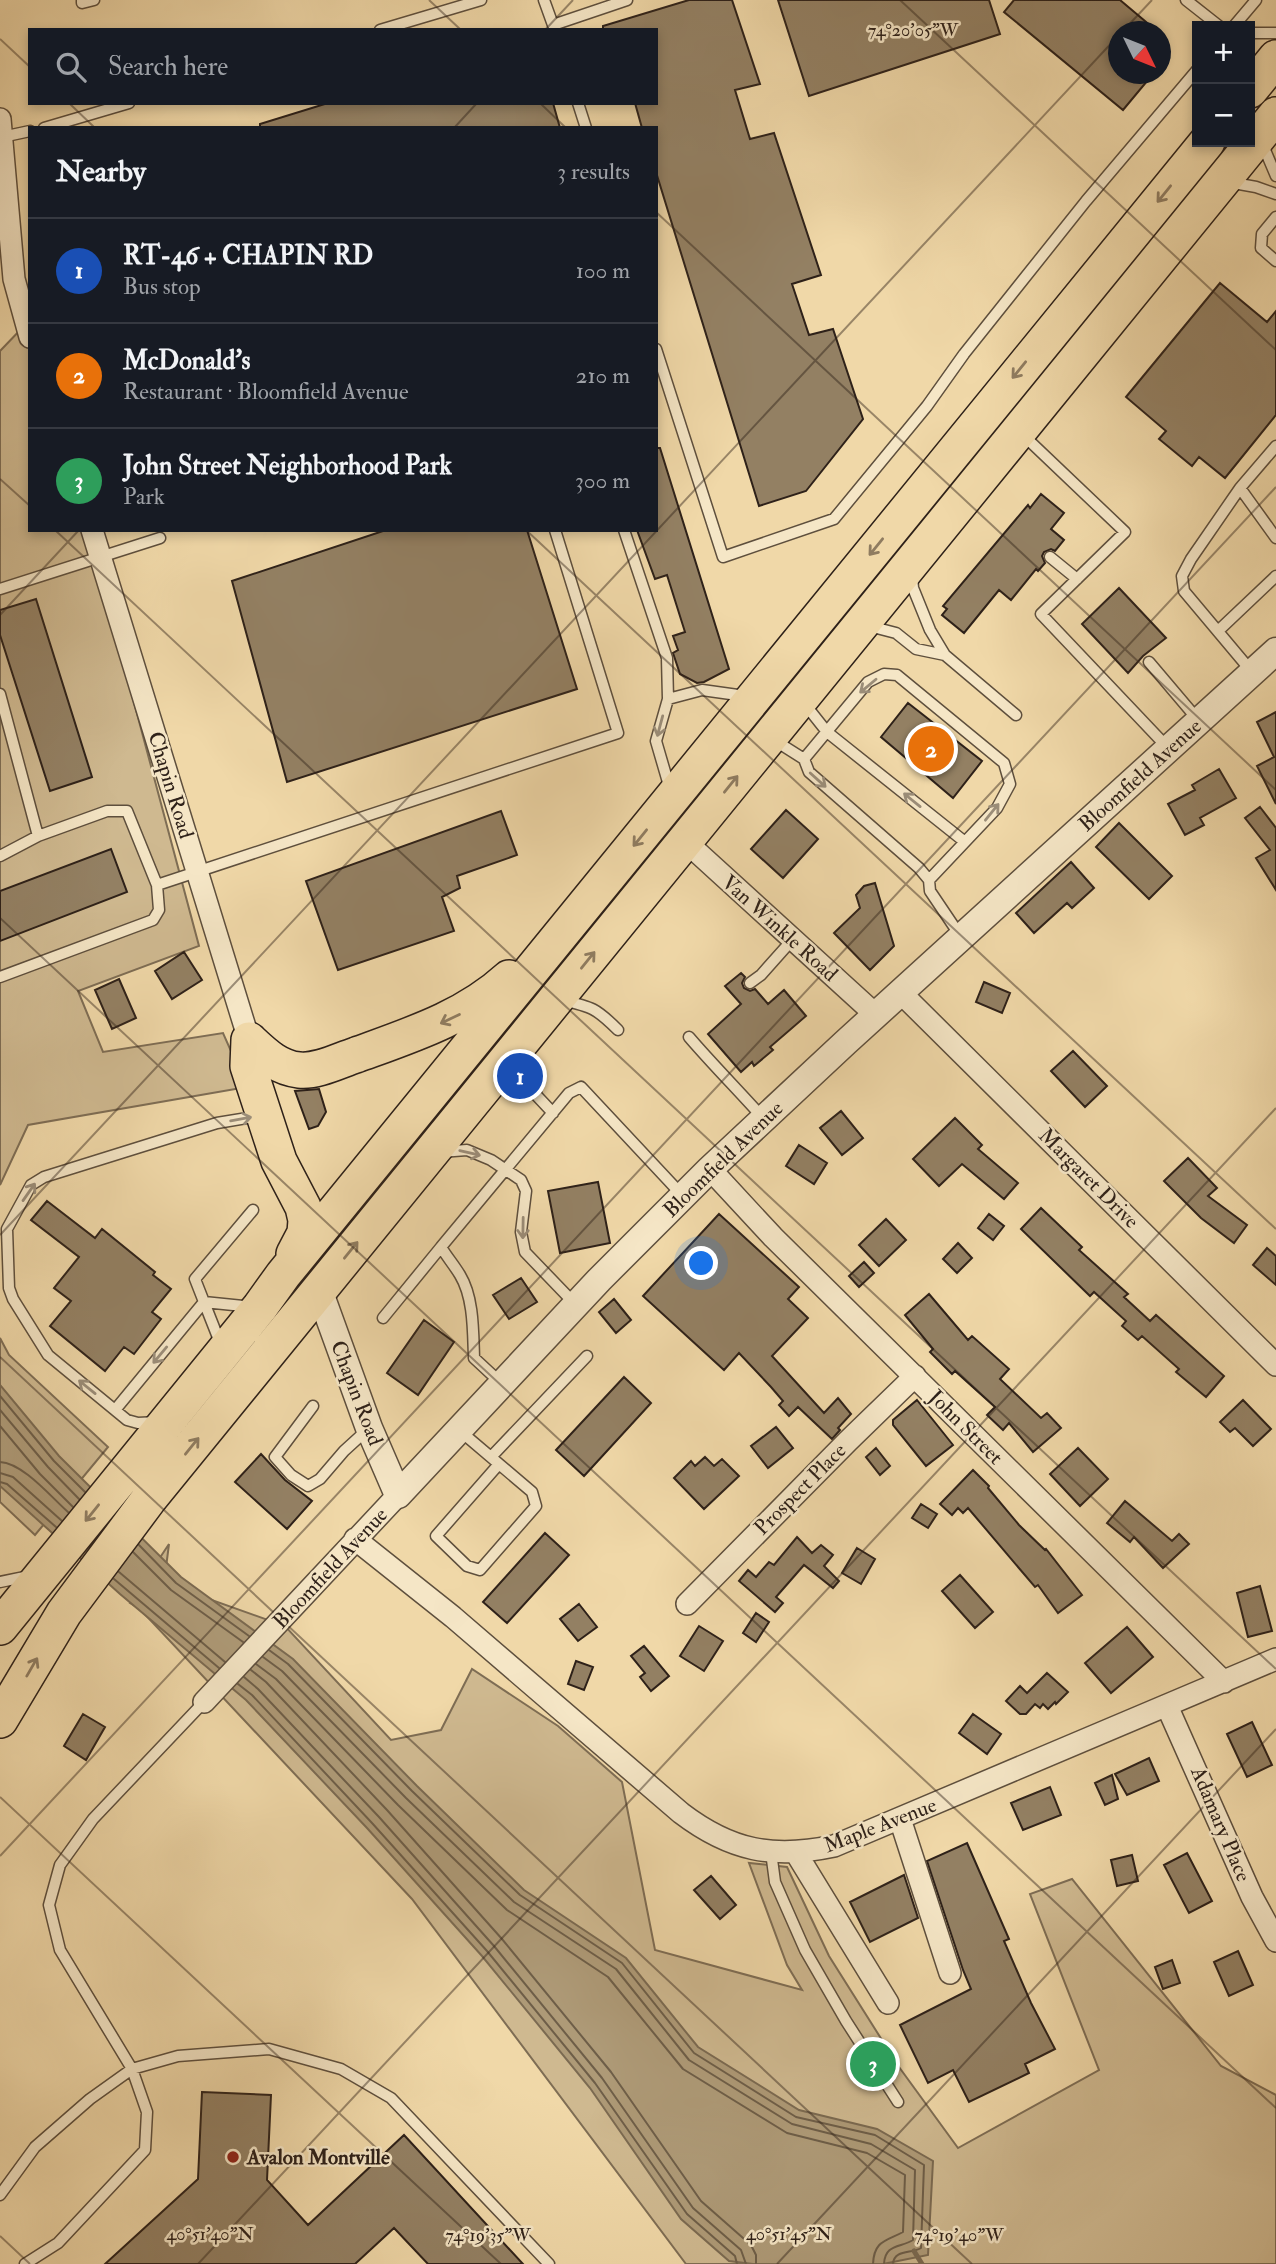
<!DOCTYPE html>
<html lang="en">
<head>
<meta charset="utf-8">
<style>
  :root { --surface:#171b24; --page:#20242c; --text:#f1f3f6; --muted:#9ea1a6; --line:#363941; --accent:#ea580c }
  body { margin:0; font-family:"IM FELL Double Pica",serif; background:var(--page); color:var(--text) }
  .controls { position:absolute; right:21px; top:21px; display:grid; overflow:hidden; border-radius:0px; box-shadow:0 4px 10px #0003 }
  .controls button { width:63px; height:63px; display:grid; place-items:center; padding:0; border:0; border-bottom:2px solid var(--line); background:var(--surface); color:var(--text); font:35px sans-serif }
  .compass { position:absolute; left:1108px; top:21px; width:63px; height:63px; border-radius:50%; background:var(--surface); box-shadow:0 4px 10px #0003; rotate:133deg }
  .you { position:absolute; left:702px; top:1264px; width:24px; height:24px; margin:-18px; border:5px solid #fff; border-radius:50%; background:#1a73e8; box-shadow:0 0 0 10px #1a73e833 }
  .badge { display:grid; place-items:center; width:46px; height:46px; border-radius:50%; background:var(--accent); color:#fff; font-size:23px; font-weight:700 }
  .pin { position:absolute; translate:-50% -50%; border:4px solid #fff; box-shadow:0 2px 7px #0006 }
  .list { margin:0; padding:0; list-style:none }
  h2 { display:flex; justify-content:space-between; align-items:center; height:91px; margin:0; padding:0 28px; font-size:30px }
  h2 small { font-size:23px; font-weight:400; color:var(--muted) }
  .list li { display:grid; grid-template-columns:46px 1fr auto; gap:21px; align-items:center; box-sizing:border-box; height:105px; padding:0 28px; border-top:2px solid var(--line) }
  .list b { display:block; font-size:26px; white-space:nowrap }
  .list p { margin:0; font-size:23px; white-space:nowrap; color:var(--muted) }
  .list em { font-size:23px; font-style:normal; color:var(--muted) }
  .icon { flex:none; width:38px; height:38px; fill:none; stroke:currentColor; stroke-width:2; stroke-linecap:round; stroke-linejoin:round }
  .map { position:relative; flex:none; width:1276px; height:2264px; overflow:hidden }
  .search { position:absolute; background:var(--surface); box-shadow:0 4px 10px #0003; left:28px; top:28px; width:630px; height:77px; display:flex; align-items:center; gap:18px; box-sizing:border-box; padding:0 24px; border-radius:0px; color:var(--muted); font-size:26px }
  .panel { position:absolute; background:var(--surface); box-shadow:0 4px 10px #0003; left:28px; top:126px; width:630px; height:406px; border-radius:0px }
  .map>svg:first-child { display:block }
</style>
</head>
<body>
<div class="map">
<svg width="1276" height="2264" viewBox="0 0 1276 2264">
  <rect width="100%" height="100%" fill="#f0d8a8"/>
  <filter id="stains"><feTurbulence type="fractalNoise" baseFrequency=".00286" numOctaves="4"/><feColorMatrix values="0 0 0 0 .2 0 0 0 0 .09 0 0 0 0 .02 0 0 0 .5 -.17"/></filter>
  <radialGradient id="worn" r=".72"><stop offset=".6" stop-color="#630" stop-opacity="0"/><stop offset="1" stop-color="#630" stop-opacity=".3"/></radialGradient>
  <path fill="#cfb990" stroke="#7e6d54" stroke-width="2" d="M25 325 30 342V530H88L199 946 78 991 103 1052 223 1033 247 1087 28 1125 0 1185V351Z
    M0 1338 9 1355 108 1447 35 1535 0 1502Z
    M169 1544 164 1583 285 1626 391 1740 441 1730 472 1669 558 1726 622 1782 655 1950 802 1990 787 1965 749 1863 787 1867 829 1956 899 2067 958 2148 1099 2070 1030 1894 1072 1879 1221 2066 1276 2095V2264H686L412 1899 140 1609 130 1603Z"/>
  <path fill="#ae9a77" stroke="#7b6a51" stroke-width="2" d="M0 1385 59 1456 181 1577 293 1659 417 1786 524 1890 626 1958 698 2047 799 2110 877 2129 933 2161 928 2255 883 2264H753L729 2261 681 2219 590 2088 482 1956 367 1828 246 1700 120 1594 0 1486Z"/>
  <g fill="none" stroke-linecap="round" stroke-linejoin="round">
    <path stroke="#6e5e48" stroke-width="2" d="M0 1396 54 1461 85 1492
      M0 1410 48 1467 79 1499
      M0 1426 40 1474 73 1507
      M0 1462C23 1463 51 1497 68 1512
      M0 1473 13 1477 62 1521
      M0 1482 7 1484 56 1527
      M139 1545 176 1583 249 1636
      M133 1552 171 1590 243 1642
      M119 1572 225 1662
      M114 1579 219 1668
      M269 1650 288 1664 412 1791 520 1895 622 1963 694 2053 796 2117 875 2135 924 2165 921 2248C912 2254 894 2249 893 2264
      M263 1657 282 1671 406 1798 514 1902 616 1969 689 2060 792 2124 871 2144 915 2170 913 2240C900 2248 885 2244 884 2264
      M256 1664 276 1679 398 1805 507 1910 608 1977 683 2069 787 2133 867 2153 905 2175 903 2232C887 2241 874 2240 873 2264
      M251 1670 266 1682 387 1810 502 1939 611 2072 701 2201 751 2245 756 2255V2264
      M244 1677 258 1689 379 1817 494 1946 602 2078 693 2208 741 2250 746 2264
      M238 1684 252 1695 372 1823 487 1951 595 2083 687 2214 735 2256 737 2264"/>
    <path stroke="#7b6a51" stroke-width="5" d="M914 2251 922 2264"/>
  </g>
  <path fill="#938063" stroke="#2e2119" stroke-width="2" d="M689 0H732L760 84 735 90 750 139 774 133 821 275 792 284 809 335 833 329 863 419 806 491 759 506 656 172V128H642L635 103H656V30H603V26Z
    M778 0H989L1000 34 809 96Z
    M1014 0H1120L1158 32H1118V74H1153L1123 110 1004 12Z
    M328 103H553L560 128H260V124Z
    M1220 283 1267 322 1276 311V415L1225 478 1199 457 1192 466 1159 439 1166 431 1126 397Z
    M656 448H660L729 669 704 682 697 683 680 674 673 653 678 650 673 636 685 632 667 575 655 579 637 530H656Z
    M1041 494 1064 513 1051 529 1064 540 1055 551 1051 549 1044 552 1042 556 1045 563 1038 571 1036 569 1011 600 999 590 964 633 942 615 947 609 943 606 1028 505 1030 508Z
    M386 530H527L577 689 287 782 232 581Z
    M1119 588 1166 638 1143 656 1128 673 1082 624Z
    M36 599 92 777 50 791 0 635V610Z
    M908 703 982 761 953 798 881 737Z
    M1276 712V804L1257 766 1274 757 1257 722Z
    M1219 769 1236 798 1200 818 1204 825 1185 835 1168 804 1195 790 1192 785Z
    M1260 807 1276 828V890L1256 858 1270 850 1245 818Z
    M786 810 818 839 783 878 751 849Z
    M501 811 517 855 457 876 460 888 442 897 454 931 338 970 306 881Z
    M1119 823 1172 876 1149 899 1096 847Z
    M111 849 127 892 0 941V891Z
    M1071 862 1094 888 1072 908 1067 903 1034 933 1016 913Z
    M875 883 894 946 870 970 834 933 860 908 856 895 864 886Z
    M184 952 202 980 172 999 155 971Z
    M741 973 745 977 742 983 744 988 750 991 755 989 768 1004 784 990 806 1016 770 1047 773 1050 754 1066 752 1062 741 1072 708 1034 741 1004 725 986Z
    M119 979 136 1018 112 1029 95 990Z
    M984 982 1010 993 1002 1013 976 1002Z
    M1073 1051 1107 1086 1085 1107 1051 1071Z
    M319 1089 326 1112 318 1126 309 1129 295 1091Z
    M841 1111 863 1138 842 1155 820 1128Z
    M955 1118 982 1145 978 1149 1018 1183 1004 1199 962 1164 939 1186 913 1159Z
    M799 1145 827 1163 814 1184 786 1166Z
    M1188 1158 1217 1188 1208 1196 1247 1225 1234 1243 1201 1218 1164 1181Z
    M598 1182 610 1243 560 1253 548 1191Z
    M47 1201 95 1238 102 1229 155 1272 153 1275 171 1289 152 1312 161 1319 134 1354 124 1347 105 1371 50 1326 71 1301 54 1288 79 1257 31 1220Z
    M1041 1208 1082 1247 1079 1250 1128 1294 1124 1297 1150 1321 1156 1315 1224 1376 1206 1397 1176 1372 1179 1369 1142 1336 1138 1340 1122 1326 1126 1321 1094 1292 1090 1296 1021 1229Z
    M719 1214 799 1287 788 1299 808 1318 772 1356 824 1413 838 1398 851 1414 838 1428 840 1430 832 1439 798 1407 789 1416 779 1405 783 1401 771 1387 739 1353 724 1370 643 1296Z
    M989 1214 1004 1226 993 1240 978 1228Z
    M886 1219 906 1240 879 1266 859 1245Z
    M958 1243 972 1258 957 1273 943 1259Z
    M1267 1248 1276 1256V1285L1253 1265Z
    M864 1262 874 1273 859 1287 849 1276Z
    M521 1278 537 1302 509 1319 493 1295Z
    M929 1294 968 1340 972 1336 1009 1369 1000 1379 1041 1418 1047 1413 1061 1428 1033 1452 1009 1423 1003 1430 987 1415 995 1407 955 1371 952 1374 930 1352 933 1349 905 1315Z
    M614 1299 631 1320 616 1333 599 1312Z
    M424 1320 454 1342 418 1395 387 1373Z
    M624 1377 651 1403 584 1476 556 1450Z
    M917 1400 953 1445 926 1466 893 1425V1420Z
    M1243 1400 1271 1429 1253 1446 1235 1428 1230 1432 1220 1422Z
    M776 1427 793 1448 768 1468 751 1446Z
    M876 1448 890 1466 880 1475 866 1457Z
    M1078 1448 1108 1479 1080 1506 1050 1474Z
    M261 1454 285 1480 312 1501 287 1529 235 1482Z
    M705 1457 714 1466 722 1459 739 1476 704 1509 674 1478 691 1461 695 1466Z
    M973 1470 989 1486 988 1488 1019 1525 1045 1550 1046 1549 1082 1595 1058 1613 1038 1585 1035 1587 968 1508 963 1513 958 1508 952 1515 940 1504Z
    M1125 1501 1172 1541 1179 1534 1189 1544 1163 1568 1134 1537 1130 1542 1107 1523Z
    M921 1504 937 1514 928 1528 912 1518Z
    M545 1533 569 1555 507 1623 483 1602Z
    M797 1537 812 1553 821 1545 833 1555 824 1566 839 1581 833 1588 804 1565 776 1597 783 1603 775 1612 739 1581 748 1570 756 1577 769 1562 774 1565Z
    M857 1548 875 1559 861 1584 842 1573Z
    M960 1575 993 1612 975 1628 942 1591Z
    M1260 1586 1272 1631 1248 1637 1237 1593Z
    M579 1604 597 1627 578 1641 560 1619Z
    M756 1613 769 1622 756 1642 743 1633Z
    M699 1626 723 1641 704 1671 680 1656Z
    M1127 1627 1153 1657 1111 1693 1085 1663Z
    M644 1646 669 1676 651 1691 640 1677 645 1673 631 1656Z
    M576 1661 593 1667 584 1690 568 1684Z
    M1047 1673 1068 1692 1056 1704 1055 1702 1048 1709 1043 1704 1040 1708 1035 1704 1026 1714H1020L1006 1701 1020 1686 1027 1693Z
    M83 1714 105 1727 86 1760 64 1746Z
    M973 1714 1001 1734 987 1754 959 1733Z
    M1252 1722 1272 1765 1247 1777 1227 1734Z
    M1149 1758 1159 1781 1127 1795 1115 1774Z
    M1112 1775 1118 1799 1105 1805 1095 1783Z
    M1050 1787 1061 1815 1023 1830 1011 1803Z
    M967 1843 1009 1939 1004 1941 1031 2003 1055 2049 1025 2064 1029 2073 969 2102 953 2070 928 2083 900 2025 971 1989 963 1970 927 1861Z
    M1187 1853 1212 1901 1189 1913 1164 1865Z
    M1132 1855 1138 1881 1117 1886 1111 1860Z
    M904 1875 918 1918 870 1942 850 1902Z
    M711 1876 736 1905 720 1919 694 1890Z
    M1238 1951 1253 1985 1229 1996 1214 1962Z
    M1172 1960 1180 1983 1163 1989 1155 1967Z
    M202 2092 271 2095 267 2180 308 2225 404 2135 523 2264H428L394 2228 355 2264H105L198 2179Z"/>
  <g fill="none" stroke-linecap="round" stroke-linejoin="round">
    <g stroke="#5e4f3d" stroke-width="13">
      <path id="service" d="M82 0V3L94 0
        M544 0 553 25 627 0
        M1186 0 1219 26
        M1234 26 1256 0
        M380 30 481 0
        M1250 33H1276
        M578 103 586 128
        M44 128 129 103
        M2 137 30 131
        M1262 143 1276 176
        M1228 182 1256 187 1276 194
        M1276 217 1262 234 1261 248 1276 261
        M656 349 723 557 834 519 927 406 964 354 1086 201 1197 70
        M1021 433 1125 532 1041 614 1169 749
        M1240 488 1276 538
        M624 530 667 658 668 699
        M1050 557 1077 579
        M912 576 913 588 930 630 945 655 1016 715
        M0 589 160 538
        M869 626 896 633 916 649 945 655
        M1218 631 1276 576
        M1149 662 1199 721
        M1252 672 1184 591 1182 576 1191 559 1240 488 1276 446
        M0 694 38 836 0 856
        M804 703 827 732 965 842
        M774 740 804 759 809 772 919 868 929 880 930 891 961 937
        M804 759 868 682 884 674 897 675 1004 763 1010 784 997 808 929 880
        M670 789 656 741 668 699 702 690 745 696
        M38 836 107 811H127L157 885
        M0 977 153 920 159 910 157 885 618 733 555 530
        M750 983 761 975 793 939
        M562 1000C592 1007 596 1008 618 1030
        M689 1037C713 1065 739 1091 763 1118
        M528 1049 529 1067 537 1096 553 1113
        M441 1152 467 1150 491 1160 521 1180 526 1191 521 1232 525 1252 576 1305
        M383 1318 441 1247
        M221 1345 204 1302 253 1307
        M502 1384 474 1358C473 1332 474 1298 460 1275 454 1265 447 1257 441 1247L569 1093 581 1087 682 1195
        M313 1406 275 1457 291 1475 308 1486 320 1479 344 1451 367 1430
        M115 1410 204 1302 195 1279 253 1210
        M157 1422 138 1423 127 1420 48 1355 13 1299 9 1288 7 1229 31 1185 44 1177 217 1123 259 1116
        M459 1430 532 1492 536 1506 480 1570 467 1566 436 1536 499 1464
        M491 1457 587 1356
        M0 1582 29 1576
        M771 1852 775 1882 805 1950 846 2021 898 2102
        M0 2195 35 2147 90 2099 132 2069 178 2056 269 2049 341 2069 391 2098 549 2264
        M25 2264 58 2243 145 2150 147 2112 132 2069 60 1950 49 1905 60 1865 93 1819 204 1702"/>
    </g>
    <g stroke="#5e4f3d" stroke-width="24">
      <path id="minor" d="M0 119 14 279 30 337
        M92 530 249 1040
        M685 841 876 1015
        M900 992 1276 1365
        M710 1169 773 1237 1224 1682
        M355 1539 453 1617 681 1813C731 1851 773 1859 834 1846L1276 1659
        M687 1604 848 1441 915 1376
        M204 1702 398 1495
        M1167 1706 1252 1897 1276 1941
        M900 1819 950 1973
        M796 1853 888 2003"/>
    </g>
    <g stroke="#5e4f3d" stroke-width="29">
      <path id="tertiary" d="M319 1290 369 1428 398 1495 599 1280 710 1169 846 1042 1276 651"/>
    </g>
    <g stroke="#2e2119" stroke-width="38">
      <path id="trunk" d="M1250 90 1276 58
        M249 1040C264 1054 278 1068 299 1070 317 1072 338 1061 356 1055 411 1035 465 1018 509 978
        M249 1040 248 1066 279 1161 303 1207 306 1220 305 1233 294 1254
        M0 1627 260 1307 283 1275 1207 142
        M0 1720 64 1613 149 1499 1276 115"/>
    </g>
    <use href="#service" stroke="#f5e6c6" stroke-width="10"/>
    <use href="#minor" stroke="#f5e6c6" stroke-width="21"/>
    <use href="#tertiary" stroke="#f5e6c6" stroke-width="26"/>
    <use href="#trunk" stroke="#f0d8a8" stroke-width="35"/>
  </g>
  <defs><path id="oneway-shaft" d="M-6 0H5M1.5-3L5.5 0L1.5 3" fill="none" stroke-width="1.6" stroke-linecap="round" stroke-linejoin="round" transform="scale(1.75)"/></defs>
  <g stroke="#8f7c60">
    <use href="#oneway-shaft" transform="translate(1164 194) rotate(129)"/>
    <use href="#oneway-shaft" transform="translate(1019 370) rotate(129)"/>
    <use href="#oneway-shaft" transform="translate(876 547) rotate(129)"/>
    <use href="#oneway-shaft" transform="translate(731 784) rotate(-51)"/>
    <use href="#oneway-shaft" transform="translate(640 838) rotate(129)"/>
    <use href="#oneway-shaft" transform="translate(588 960) rotate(-51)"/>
    <use href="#oneway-shaft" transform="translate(450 1019) rotate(154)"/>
    <use href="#oneway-shaft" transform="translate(351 1250) rotate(-51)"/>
    <use href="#oneway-shaft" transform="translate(192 1446) rotate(-51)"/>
    <use href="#oneway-shaft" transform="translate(92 1513) rotate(129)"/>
    <use href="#oneway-shaft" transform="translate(32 1667) rotate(-60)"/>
  </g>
  <g stroke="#9b8d78">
    <use href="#oneway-shaft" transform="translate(868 686) rotate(140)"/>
    <use href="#oneway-shaft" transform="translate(660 726) rotate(105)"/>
    <use href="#oneway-shaft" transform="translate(818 780) rotate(42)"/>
    <use href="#oneway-shaft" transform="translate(912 800) rotate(-141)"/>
    <use href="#oneway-shaft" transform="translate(992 812) rotate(-51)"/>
    <use href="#oneway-shaft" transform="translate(241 1119) rotate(-10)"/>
    <use href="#oneway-shaft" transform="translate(470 1153) rotate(13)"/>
    <use href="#oneway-shaft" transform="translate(29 1192) rotate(-55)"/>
    <use href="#oneway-shaft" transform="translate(523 1228) rotate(91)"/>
    <use href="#oneway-shaft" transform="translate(160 1355) rotate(130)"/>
    <use href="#oneway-shaft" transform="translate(87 1387) rotate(-141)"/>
  </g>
  <path fill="none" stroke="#2e2119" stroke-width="2" stroke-opacity="0.45" d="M429 0 461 30M900 0 1276 350M545 30 573 0M1122 32 1152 0M0 39 30 67M69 103 95 128M540 103 566 128M454 128 477 103M656 212 1276 790M0 479 30 506M55 530 1276 1669M526 530 1276 1229M0 615 79 530M0 918 1276 2108M0 1235 1118 36M0 1357 972 2264M0 1797 501 2264M0 1856 1276 487M0 2236 30 2264M198 2264 1276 1108M777 2264 1276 1729"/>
  <circle fill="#8f2418" stroke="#f5e6c6" stroke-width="2.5" cx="233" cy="2157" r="7"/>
  <g text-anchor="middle" stroke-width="5" stroke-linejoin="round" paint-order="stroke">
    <g font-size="21" fill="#2e2119" stroke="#f5e6c6">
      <text transform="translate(1140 775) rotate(-42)" y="7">Bloomfield Avenue</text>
      <text transform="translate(171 785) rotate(73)" y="7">Chapin Road</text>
      <text transform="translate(780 928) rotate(42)" y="7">Van Winkle Road</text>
      <text transform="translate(723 1159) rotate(-44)" y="7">Bloomfield Avenue</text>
      <text transform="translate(1089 1178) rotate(45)" y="7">Margaret Drive</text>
      <text transform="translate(357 1393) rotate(69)" y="7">Chapin Road</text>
      <text transform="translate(966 1427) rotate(45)" y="7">John Street</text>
      <text transform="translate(800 1489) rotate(-45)" y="7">Prospect Place</text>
      <text transform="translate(330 1568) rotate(-47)" y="7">Bloomfield Avenue</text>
      <text transform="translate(1221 1824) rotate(67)" y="7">Adamary Place</text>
      <text transform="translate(880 1825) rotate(-21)" y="7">Maple Avenue</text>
    </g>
    <g font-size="21" font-weight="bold" fill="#2e2119" stroke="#f5e6c6" text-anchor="start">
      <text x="247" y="2164">Avalon Montville</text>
    </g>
  </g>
  <g font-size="18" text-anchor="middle" fill="#2e2119" stroke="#f5e6c6" stroke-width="5" stroke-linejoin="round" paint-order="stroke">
    <text x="913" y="36">74°20'05"W</text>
    <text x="210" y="2240">40°51'40"N</text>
    <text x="789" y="2240">40°51'45"N</text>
    <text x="488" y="2241">74°19'35"W</text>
    <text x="959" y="2241">74°19'40"W</text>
  </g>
  <rect width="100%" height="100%" filter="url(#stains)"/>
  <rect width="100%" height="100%" fill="url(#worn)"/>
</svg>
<div class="controls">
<button>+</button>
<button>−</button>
</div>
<svg class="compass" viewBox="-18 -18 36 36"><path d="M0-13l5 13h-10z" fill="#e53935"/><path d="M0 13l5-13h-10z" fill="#9ea1a6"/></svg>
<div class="you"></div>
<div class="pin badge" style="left:520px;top:1076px;background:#1a4fb4">1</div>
<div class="pin badge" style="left:931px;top:749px;background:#e8710a">2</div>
<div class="pin badge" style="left:873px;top:2064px;background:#2e9e5b">3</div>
<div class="search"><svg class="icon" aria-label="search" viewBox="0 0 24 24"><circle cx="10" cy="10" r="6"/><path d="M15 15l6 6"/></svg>Search here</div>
<section class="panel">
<h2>Nearby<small>3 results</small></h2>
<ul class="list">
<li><span class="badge" style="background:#1a4fb4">1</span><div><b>RT-46 + CHAPIN RD</b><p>Bus stop</p></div><em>100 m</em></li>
<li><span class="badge" style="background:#e8710a">2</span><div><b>McDonald's</b><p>Restaurant · Bloomfield Avenue</p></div><em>210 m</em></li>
<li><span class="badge" style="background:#2e9e5b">3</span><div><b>John Street Neighborhood Park</b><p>Park</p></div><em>300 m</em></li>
</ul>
</section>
</div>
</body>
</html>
